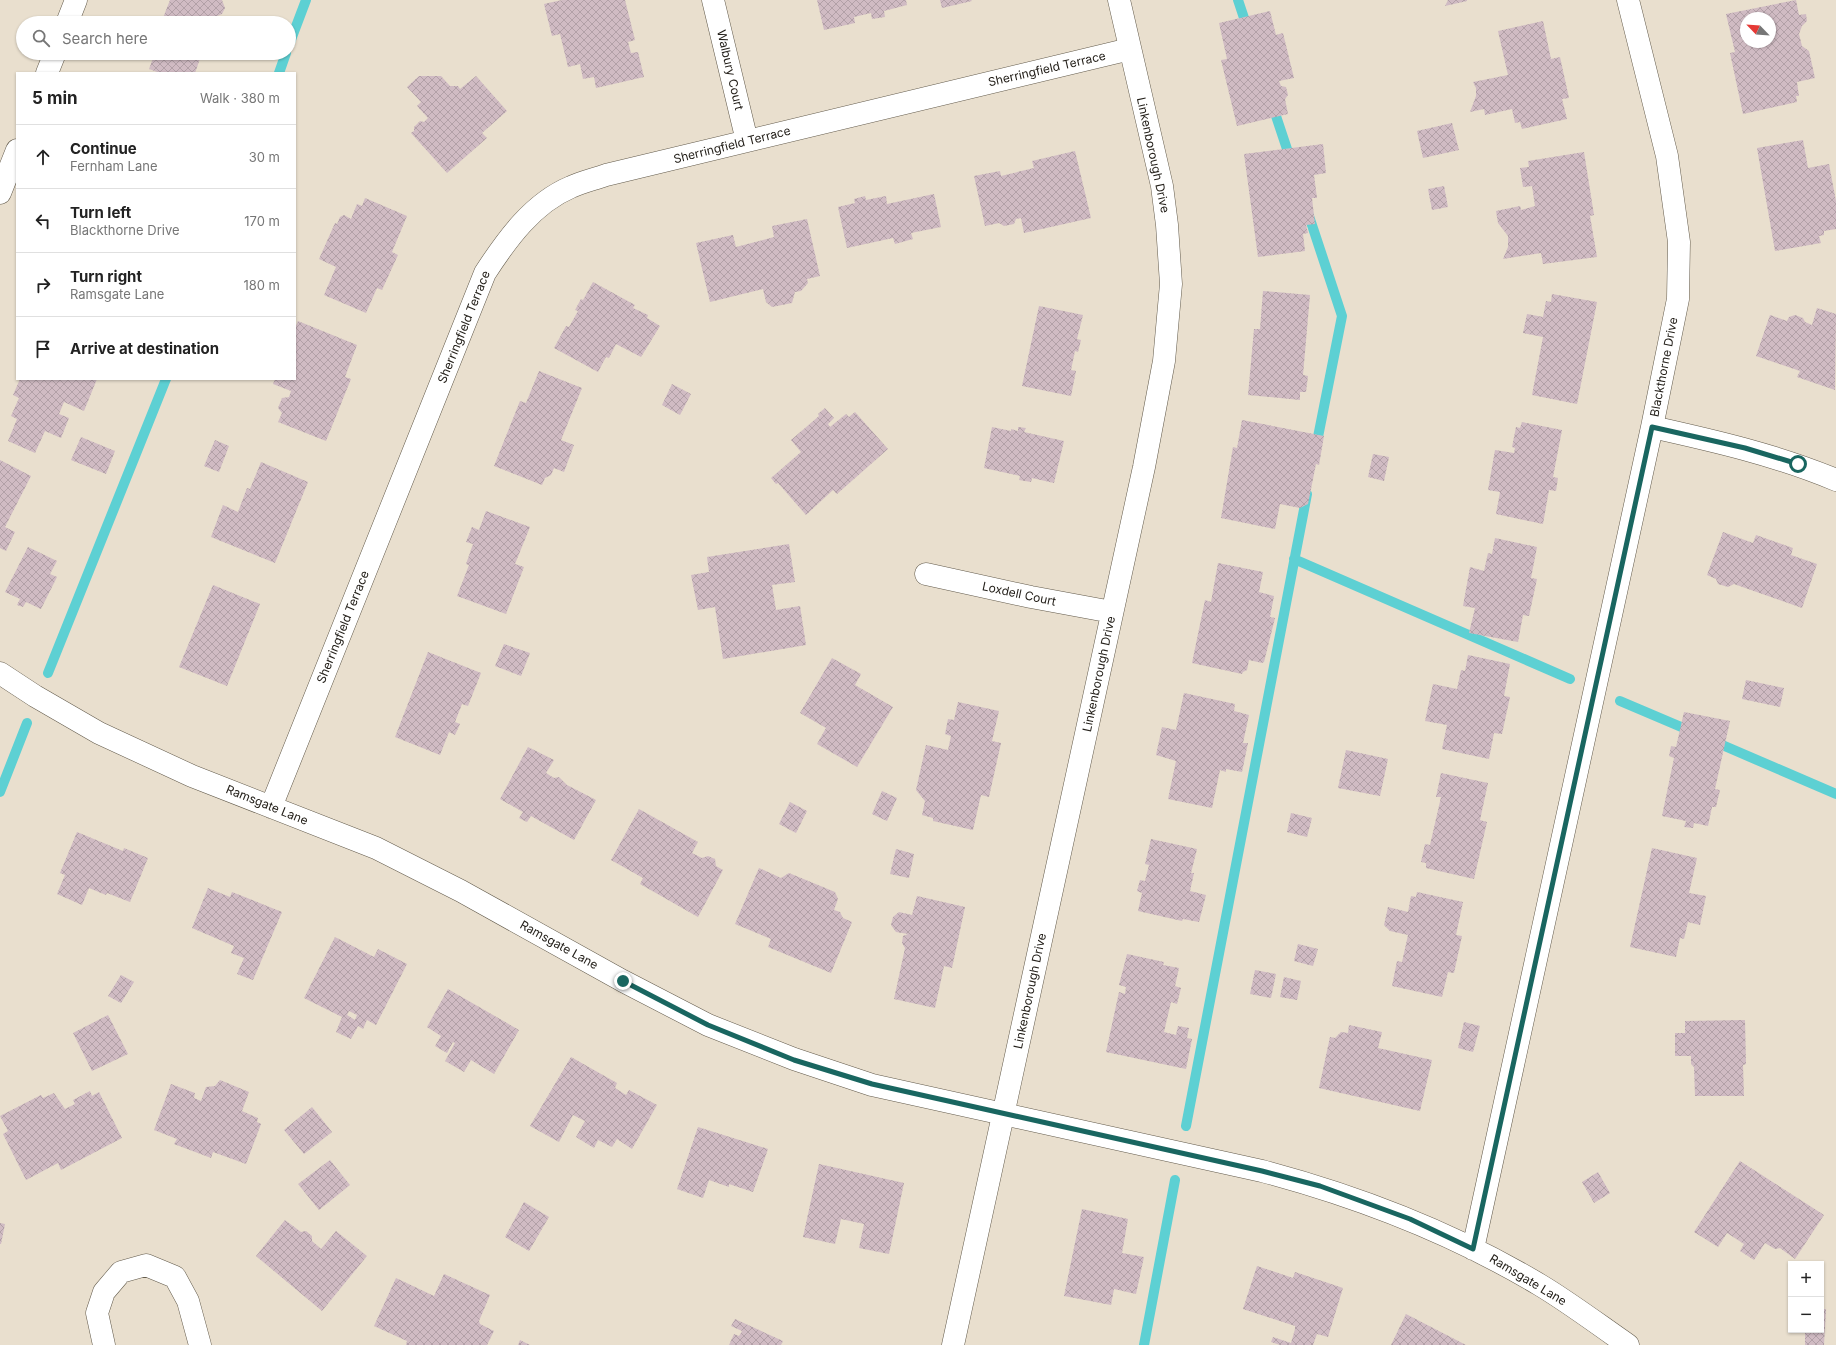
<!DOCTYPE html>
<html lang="en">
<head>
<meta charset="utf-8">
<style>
  :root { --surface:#fff; --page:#f6f6f6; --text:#222; --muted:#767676; --line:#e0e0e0 }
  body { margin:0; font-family:Inter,sans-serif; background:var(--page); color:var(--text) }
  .controls { position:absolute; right:12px; bottom:12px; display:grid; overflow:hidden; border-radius:0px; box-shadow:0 1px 3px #0004 }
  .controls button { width:36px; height:36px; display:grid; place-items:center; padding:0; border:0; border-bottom:1px solid var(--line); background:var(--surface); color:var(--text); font:20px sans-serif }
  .compass { position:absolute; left:1740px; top:12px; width:36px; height:36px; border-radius:50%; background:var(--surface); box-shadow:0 1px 3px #0004; rotate:295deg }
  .stop { position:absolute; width:12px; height:12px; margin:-9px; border:3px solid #196660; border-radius:50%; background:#fff }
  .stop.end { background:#196660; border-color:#fff; box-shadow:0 1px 4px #0008 }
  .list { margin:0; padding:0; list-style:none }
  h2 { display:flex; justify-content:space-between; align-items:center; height:52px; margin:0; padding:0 16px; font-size:17px }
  h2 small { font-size:13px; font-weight:400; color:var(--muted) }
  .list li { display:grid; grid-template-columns:26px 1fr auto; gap:12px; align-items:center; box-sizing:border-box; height:64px; padding:0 16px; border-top:1px solid var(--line) }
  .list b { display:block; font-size:15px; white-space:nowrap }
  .list p { margin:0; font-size:13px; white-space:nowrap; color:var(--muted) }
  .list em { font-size:13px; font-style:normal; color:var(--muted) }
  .icon { flex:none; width:22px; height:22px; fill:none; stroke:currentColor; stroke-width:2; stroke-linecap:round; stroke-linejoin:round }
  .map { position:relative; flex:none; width:1836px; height:1345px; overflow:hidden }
  .search { position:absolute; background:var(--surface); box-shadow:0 1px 3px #0004; left:16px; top:16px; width:280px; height:44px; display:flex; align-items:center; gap:10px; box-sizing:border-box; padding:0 14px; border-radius:22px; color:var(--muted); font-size:15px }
  .panel { position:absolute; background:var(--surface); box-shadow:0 1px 3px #0004; left:16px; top:72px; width:280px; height:308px; border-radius:0px }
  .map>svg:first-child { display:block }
</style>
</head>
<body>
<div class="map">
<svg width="1836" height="1345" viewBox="0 0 1836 1345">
  <defs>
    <pattern id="building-cross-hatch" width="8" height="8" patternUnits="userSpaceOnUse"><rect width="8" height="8" fill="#d0bbc3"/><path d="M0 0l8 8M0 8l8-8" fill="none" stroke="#b2a0a7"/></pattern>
  </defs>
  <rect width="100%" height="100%" fill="#e9dfce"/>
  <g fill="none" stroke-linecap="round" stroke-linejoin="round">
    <path stroke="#5dd0d3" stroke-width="10" d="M1238 0 1248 30
      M289 45 306 0
      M279 73 286 53
      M1272 104 1291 161
      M1308 213 1342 316 1316 447
      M1294 559 1570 679
      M48 673 166 379
      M1620 701 1693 732
      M1713 741 1836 794
      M0 792 27 723
      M1186 1126 1307 494
      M1144 1345 1175 1180"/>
  </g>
  <path fill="url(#building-cross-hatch)" fill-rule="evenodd" d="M170 0H222L225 8 222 14 217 16 214 23H161Z
    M562 0H625L635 40 628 42 631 53 638 52 644 77 596 88 594 77 583 79 580 64 568 67 560 34 552 36 544 4Z
    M817 0H906L907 5 884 11 885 17 872 19 871 13 854 17 855 23 824 30Z
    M940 0H971L972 1 942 8Z
    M1448 0H1467V1L1445 6Z
    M1796 0 1799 15 1806 14 1807 21 1802 26 1799 34 1802 46 1809 51 1815 78 1797 82 1799 96H1796L1797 102 1743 114 1730 53 1735 52 1726 14ZM1746 18H1770V42H1746Z
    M1270 11 1276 35 1283 33 1294 78 1279 81 1281 86 1286 87 1288 95 1285 99 1288 114 1237 126 1221 60 1227 59 1219 23Z
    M1543 21 1551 59 1560 57 1569 98 1562 99 1567 119 1522 129 1520 122 1515 123 1512 109 1485 115 1484 109 1470 112 1476 96V88L1473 82 1508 75 1498 31Z
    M155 53H202L195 73H160L149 69Z
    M419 76H441L450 86H458L460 89 476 76 507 111 482 133 487 138 447 173 411 133 414 131V127L420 121 424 122 428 118 417 106 421 102 407 87Z
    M1452 123 1459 150 1423 158 1417 131Z
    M1803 140 1808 168 1829 164 1836 201V229L1824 231V235L1819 236 1821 243 1775 251 1757 148Z
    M1323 144 1326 173 1314 175 1317 198H1312L1315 224 1306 225 1308 233 1303 234 1305 251 1258 257 1244 154Z
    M1075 151 1091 218 1024 233 1021 218 1016 219 1014 224 1004 226 999 223 985 226 974 176 1000 171 1001 176 1034 168 1032 161Z
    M1584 152 1594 215 1590 216 1597 257 1543 264 1541 253 1503 259 1508 247V236L1498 223 1496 211 1520 206 1521 210 1535 206 1532 186 1523 187 1520 168 1529 167 1528 161Z
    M1444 186 1448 207 1432 210 1428 189Z
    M934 194 941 227 911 233 913 239 895 244 893 238 847 248 838 207 855 203 854 199 865 196 866 200 886 196 887 204Z
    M365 198 407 216 392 252 398 255 382 290 377 288 366 313 324 295 336 267 319 259 335 223 337 224 340 217 344 215 351 219 357 204 362 206Z
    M807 219 820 276 807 279 808 283 801 291 795 292 792 303 772 307 766 302 763 289 710 302 696 243 733 235 736 247 774 237 772 226Z
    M593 282 635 305 633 308 648 315 647 318 660 326 641 357 616 344 609 358 606 357 598 372 554 348 566 326 569 327 578 311 575 310 581 299 583 300Z
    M1263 291 1310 295 1303 375 1308 376 1306 392H1300V400L1248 395 1254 329H1260Z
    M1552 294 1597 302 1577 404 1532 395 1543 337 1523 333 1527 314 1543 317 1546 301 1551 302Z
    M1039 306 1083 315 1077 339 1081 340 1078 352 1075 351 1071 370 1076 371 1071 396 1022 386Z
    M1817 308 1836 314 1835 390 1797 377 1800 371 1756 356 1770 315 1787 321 1789 317 1795 315 1803 318 1805 322 1812 325Z
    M298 321 357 345 345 377 351 379 326 441 278 422 282 413 278 408 282 398 289 397 291 391 273 384 275 379H295V328Z
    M539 371 582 388 561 440 574 445 564 472 554 468 551 475 545 478 542 485 494 466 520 401 526 403Z
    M20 379H97L84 411 64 402 59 414 69 418 61 438 45 431 35 453 8 441 17 419 11 416 19 398 13 395Z
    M672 384 691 394 680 415 662 405Z
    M825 408 834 418 828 424 830 427 846 414 849 417 855 412 888 449 837 494 833 490 806 515 778 483 776 484 771 478 801 452 791 440 819 416 818 414Z
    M1242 420 1324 436 1319 465 1316 464 1308 504 1300 508 1280 504 1275 529 1221 518 1233 447 1237 448Z
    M1522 422 1562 430 1553 477 1558 478 1556 491 1549 490 1543 524 1496 514 1500 492 1488 490 1495 450 1514 453 1515 448 1512 447 1516 427 1520 428Z
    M992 427 1011 431V429L1018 431V427L1026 428 1024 432 1064 441 1054 483 1032 478 1031 482 1019 480 1020 476 984 468Z
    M81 437 115 451 106 474 71 460Z
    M215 440 229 446 219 472 204 466Z
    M1373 454 1389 457 1384 481 1368 477Z
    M0 460 31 476 5 527 15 532 6 551 0 548Z
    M261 462 308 482 275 563 211 537 223 505 238 512 247 488 250 489Z
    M486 511 530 527 515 564 524 567 506 614 457 596 469 565 466 564 473 544 466 542 472 527 479 530Z
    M1723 532 1753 543 1756 535 1793 548 1791 555 1817 564 1802 608 1734 584 1728 587 1718 584 1716 579 1707 575Z
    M1495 538 1537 547 1531 578 1537 579 1529 616 1523 615 1518 642 1469 633 1475 608 1463 606 1470 567 1484 571 1488 553 1492 554Z
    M789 544 795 582 772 585 776 610 800 606 806 645 723 659 715 607 698 610 691 575 709 572 707 557Z
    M28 547 57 561 50 574 57 577 41 609 26 602 23 607 17 605 20 599 5 592Z
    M1218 563 1263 572 1259 592 1274 596 1270 617 1275 618 1264 662 1262 663 1249 660 1247 670 1243 672 1242 674 1192 663 1205 600 1211 602Z
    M213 585 260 604 227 686 179 667Z
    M504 644 530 653 521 676 495 666Z
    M428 652 481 673 468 706 462 704 455 722 460 724 455 735 449 732 440 755 395 737Z
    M1468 655 1510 664 1504 696 1510 697 1502 734 1494 733 1489 759 1442 749 1447 725 1425 721 1433 684 1457 689 1461 670 1465 671Z
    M832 658 861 674 855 685 893 707 857 767 817 744 826 728 800 713Z
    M1746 680 1784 688 1780 707 1742 699Z
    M1184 693 1235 704 1234 711 1249 715 1243 743H1248L1242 772 1226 769V772L1220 770 1212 808 1168 799 1176 761 1156 755 1162 727 1176 730Z
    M958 702 999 711 992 741 1001 743 989 797 981 795 973 830 933 821V818L922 815 925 801 916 790 926 745 948 750 951 736 945 734 948 719 954 720Z
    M1684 712 1730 721 1715 789 1720 790 1716 807H1712L1708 826 1694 823 1693 828 1684 827 1686 821 1662 816 1674 758 1669 756 1671 746 1676 747Z
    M528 747 554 760 546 773 554 778 559 777 567 785 596 800 574 840 531 816 527 822 519 818 523 812 500 799Z
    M1346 750 1388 759 1380 796 1338 788Z
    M1441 773 1488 783 1480 820 1487 822 1474 879 1426 868V863L1421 862 1425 844 1430 845 1441 797H1436Z
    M882 791 897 798 887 821 872 814Z
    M790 802 807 811 796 833 779 824Z
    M639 809 698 842 692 853 702 858 708 856 715 859 716 866 723 870 698 917 640 884 643 878 611 860Z
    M1291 813 1312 818 1307 837 1287 832Z
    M77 832 123 851 124 848 148 858 130 902 107 893 106 895 89 888 82 905 57 894 65 875 60 873Z
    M1151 839 1197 849 1191 873H1194L1190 891 1206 895 1199 922 1183 919 1182 921 1138 911 1142 893 1137 891 1140 880 1145 881 1149 865 1145 864Z
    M1652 848 1697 858 1689 893 1706 896 1700 925 1688 922 1684 939 1680 938 1676 957 1630 947Z
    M896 849 914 854 909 878 890 874Z
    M759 868 781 878 789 873 835 892 838 899 834 910 840 912 843 918 852 922 831 973 768 947 771 939 735 924Z
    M208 888 230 897 232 892 282 912 253 980 237 974 244 958 231 953 234 946 192 928Z
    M1417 892 1463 902 1456 935 1462 936 1454 973 1448 972 1442 997 1392 986 1397 961 1402 962 1408 935 1390 931 1384 925 1388 907 1408 912 1411 896 1416 897Z
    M917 896 965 907 952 968 944 966 935 1008 894 999 905 948 902 943 903 936 908 934 896 932 891 925 893 917 899 912 912 915Z
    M335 937 374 957 378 949 407 964 376 1025 367 1020 363 1029 358 1026 351 1039 336 1032 342 1017 304 998ZM349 1011 357 1015 355 1020 347 1015Z
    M1298 944 1318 949 1313 966 1294 961Z
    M1127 954 1164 962 1163 965 1179 968 1175 986 1181 988 1177 1004 1171 1002 1164 1032 1176 1035 1178 1026 1189 1028 1187 1038 1192 1039 1186 1069 1106 1052 1119 992 1125 994 1126 987 1119 985Z
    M1255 970 1276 974 1271 998 1250 994Z
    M121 975 134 982 121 1003 108 996Z
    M1284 977 1301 981 1297 1000 1280 997Z
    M448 989 519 1030 494 1074 471 1060 464 1072 445 1061 455 1043 453 1042 447 1053 435 1046 441 1036 427 1027Z
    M108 1015 128 1054 92 1071 73 1033Z
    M1745 1020 1746 1064 1743 1065 1744 1096H1695L1694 1067 1691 1064V1056H1675V1033H1685V1021Z
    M1464 1022 1480 1026 1473 1052 1458 1048Z
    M1349 1025 1382 1032 1378 1048 1432 1060 1420 1111 1319 1088 1330 1037 1335 1038 1341 1032 1348 1033Z
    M571 1057 617 1083 615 1088 626 1095 629 1090 657 1105 632 1149 617 1139 612 1147 598 1140 594 1148 576 1137 585 1121 573 1115 559 1142 530 1126Z
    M220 1080 249 1092 242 1111 258 1118 257 1122 261 1124 246 1164 213 1152 211 1158 174 1144 177 1139 154 1130 171 1084 195 1093 194 1098 201 1101 206 1087 215 1086Z
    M90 1091 92 1096 99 1092 122 1138 61 1170 58 1163 26 1180 3 1134 8 1131 0 1116 41 1095 43 1098 54 1093 65 1109 75 1104 73 1100Z
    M312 1107 332 1132 304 1154 284 1130Z
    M698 1127 768 1149 753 1192 729 1184V1187L709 1180 703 1198 677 1189Z
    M330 1160 350 1185 319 1210 298 1184Z
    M1740 1161 1824 1215 1795 1259 1780 1248 1775 1249 1765 1243 1754 1260 1740 1251 1744 1244 1727 1233 1718 1247 1694 1232Z
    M819 1164 904 1183 889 1254 859 1248 864 1224 841 1219 835 1244 803 1237Z
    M1598 1172 1610 1193 1594 1203 1582 1182Z
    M524 1202 549 1217 529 1251 505 1237Z
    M1082 1209 1128 1219 1122 1253 1144 1257 1136 1294 1114 1289 1111 1305 1064 1296Z
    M285 1220 301 1232 306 1231 312 1236V1241L321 1249 336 1231 367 1256 322 1311 256 1256Z
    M0 1223 5 1224 1 1244H0Z
    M1257 1266 1293 1278 1295 1272 1343 1288 1328 1337 1317 1334 1313 1345H1280L1271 1342 1273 1337 1291 1343 1295 1329V1326L1243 1309Z
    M444 1274 490 1295 479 1321 480 1324 494 1331 487 1345H406L407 1341 374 1326 396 1278 434 1296Z
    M1821 1309H1826L1824 1345H1805V1330H1821Z
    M1406 1314 1466 1345H1391Z
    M735 1319 783 1341 781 1345H729L734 1334 739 1336 742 1331 731 1326Z
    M520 1340 530 1345H518Z"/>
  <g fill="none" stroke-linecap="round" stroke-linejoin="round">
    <g stroke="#625a4b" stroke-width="23">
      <path id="minor" d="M713 0 747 141
        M67 23 76 0
        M47 73 55 53
        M0 193 17 150
        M1652 427C1715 441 1776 455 1836 480
        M926 574 1031 597 1112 612
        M0 673 35 696 99 733 192 776 376 848 461 891 623 981 708 1025 794 1059 872 1085 1262 1171C1360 1197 1453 1233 1540 1285 1570 1303 1599 1325 1628 1345
        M271 807 485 273C507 239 533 203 571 187 582 182 595 179 606 175L1130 49
        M1473 1249 1652 427 1678 299 1679 242 1667 156 1628 0
        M104 1345 97 1313 104 1292 121 1272 146 1265 175 1277 188 1301 200 1345
        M953 1345 1144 467 1164 361 1171 284 1167 225 1162 186 1119 0"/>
    </g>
    <use href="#minor" stroke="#fff" stroke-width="22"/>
  </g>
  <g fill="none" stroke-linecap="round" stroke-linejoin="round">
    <path stroke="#196660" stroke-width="5" d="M623 981 708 1025 794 1060 872 1084 1262 1171 1320 1186 1410 1219 1473 1249 1652 427 1745 448 1798 464"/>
  </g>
  <g text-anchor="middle" stroke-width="3" stroke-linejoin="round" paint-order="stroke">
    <g font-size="12" fill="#25211b" stroke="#fff">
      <text transform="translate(1047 69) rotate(-13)" y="4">Sherringfield Terrace</text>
      <text transform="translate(730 70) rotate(77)" y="4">Walbury Court</text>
      <text transform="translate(732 145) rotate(-14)" y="4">Sherringfield Terrace</text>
      <text transform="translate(1153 155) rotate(78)" y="4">Linkenborough Drive</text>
      <text transform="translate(464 327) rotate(-68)" y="4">Sherringfield Terrace</text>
      <text transform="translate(1664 367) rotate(-79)" y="4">Blackthorne Drive</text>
      <text transform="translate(1019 594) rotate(12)" y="4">Loxdell Court</text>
      <text transform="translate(343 627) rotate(-68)" y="4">Sherringfield Terrace</text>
      <text transform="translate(1099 674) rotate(-78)" y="4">Linkenborough Drive</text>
      <text transform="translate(267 805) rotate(22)" y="4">Ramsgate Lane</text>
      <text transform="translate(559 945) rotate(29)" y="4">Ramsgate Lane</text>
      <text transform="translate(1030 991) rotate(-78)" y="4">Linkenborough Drive</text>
      <text transform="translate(1528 1280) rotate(31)" y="4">Ramsgate Lane</text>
    </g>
  </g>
</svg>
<div class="controls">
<button>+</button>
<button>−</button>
</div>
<svg class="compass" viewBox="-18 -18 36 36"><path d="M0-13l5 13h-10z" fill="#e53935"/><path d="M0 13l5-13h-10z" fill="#767676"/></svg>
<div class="stop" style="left:1798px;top:464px"></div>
<div class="stop end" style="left:623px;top:981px"></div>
<div class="search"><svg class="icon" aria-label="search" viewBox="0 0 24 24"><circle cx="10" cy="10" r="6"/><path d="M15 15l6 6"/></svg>Search here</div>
<section class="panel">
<h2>5 min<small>Walk · 380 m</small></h2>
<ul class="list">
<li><svg class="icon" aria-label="ahead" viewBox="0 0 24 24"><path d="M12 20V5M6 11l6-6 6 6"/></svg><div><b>Continue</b><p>Fernham Lane</p></div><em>30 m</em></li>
<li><svg class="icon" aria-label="left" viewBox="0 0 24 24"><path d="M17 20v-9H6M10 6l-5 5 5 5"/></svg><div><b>Turn left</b><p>Blackthorne Drive</p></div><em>170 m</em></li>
<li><svg class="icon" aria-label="right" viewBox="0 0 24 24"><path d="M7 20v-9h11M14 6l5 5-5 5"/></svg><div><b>Turn right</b><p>Ramsgate Lane</p></div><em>180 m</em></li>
<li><svg class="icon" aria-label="arrive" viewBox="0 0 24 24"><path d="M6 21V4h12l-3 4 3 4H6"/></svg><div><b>Arrive at destination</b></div></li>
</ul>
</section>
</div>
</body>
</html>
